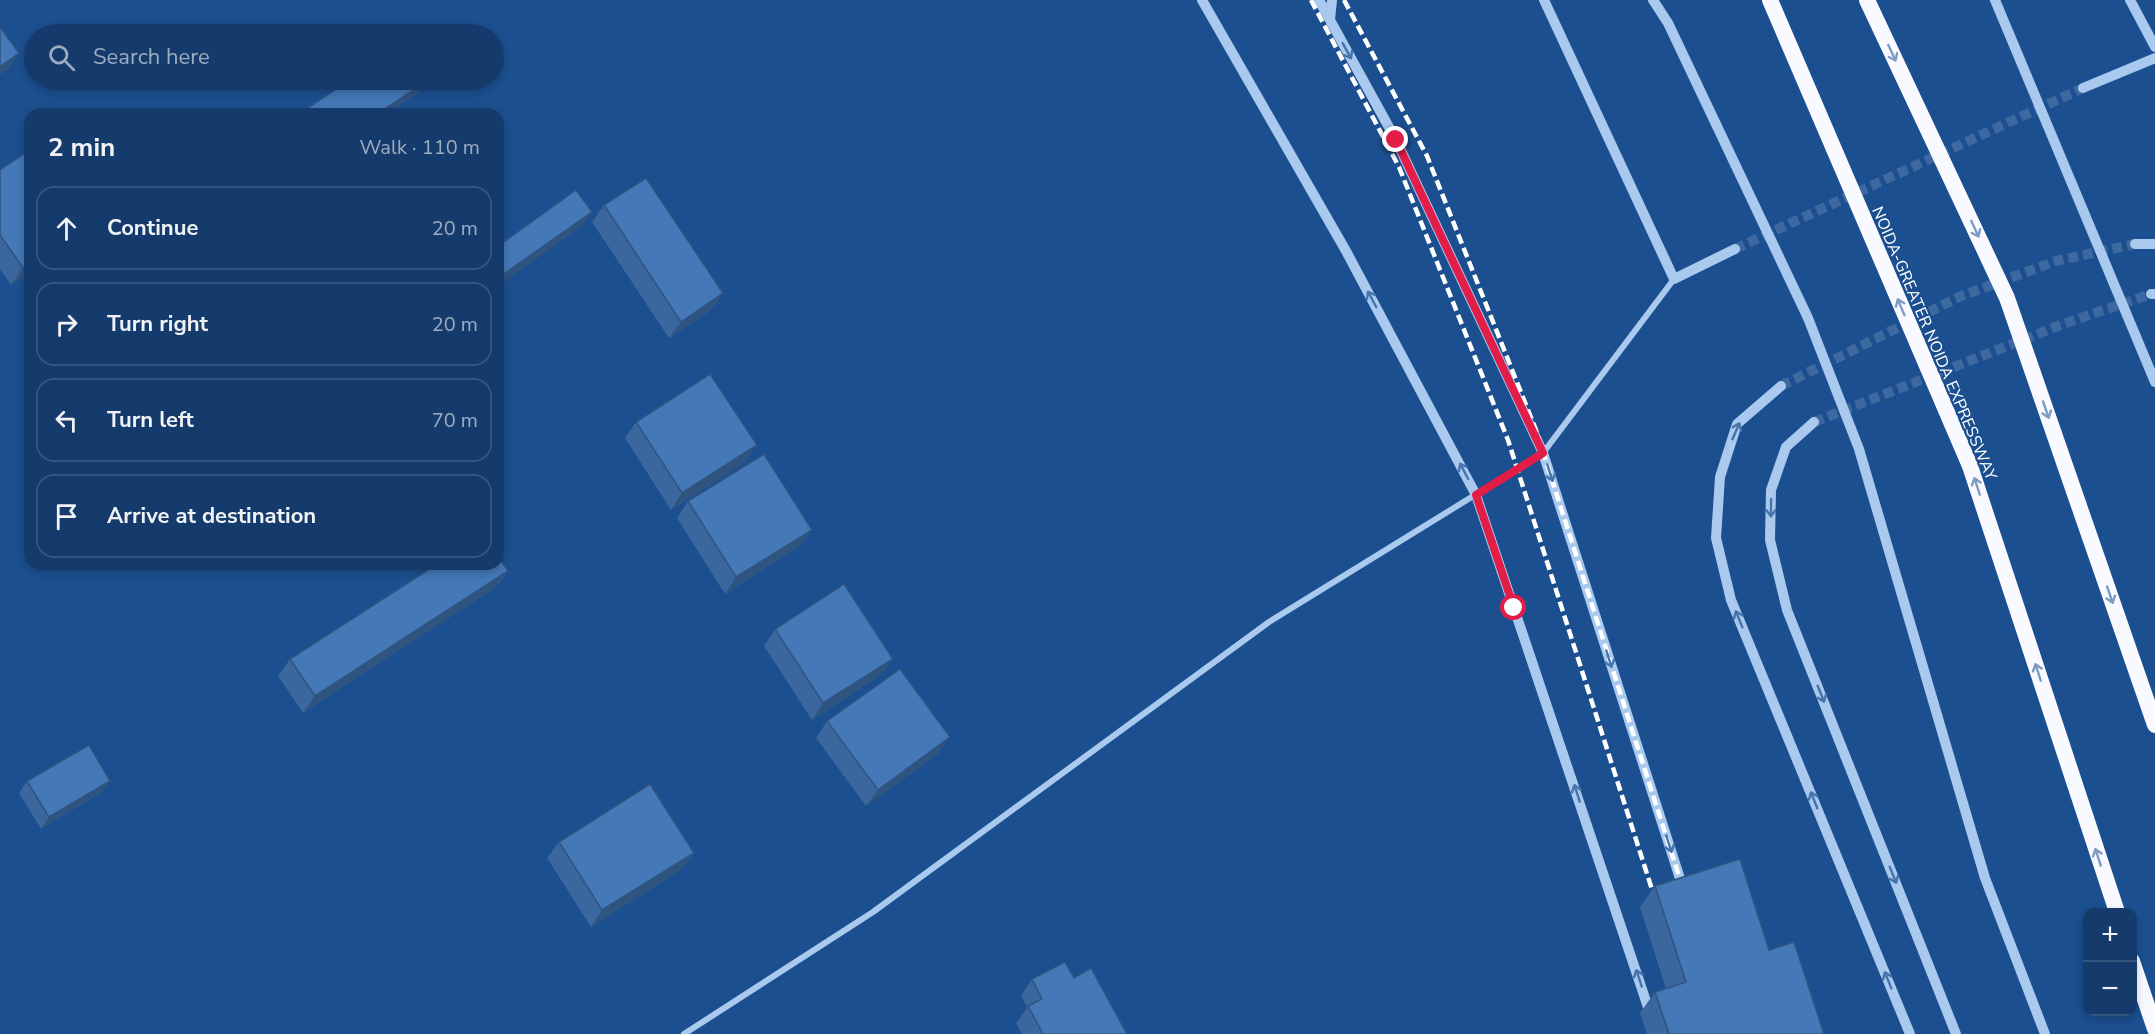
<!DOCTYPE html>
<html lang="en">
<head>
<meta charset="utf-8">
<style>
  :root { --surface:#143b6b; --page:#214673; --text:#f1f3f6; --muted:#9dadc1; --line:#33557e }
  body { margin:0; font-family:"Nunito Sans",sans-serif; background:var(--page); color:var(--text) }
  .controls { position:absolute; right:18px; bottom:18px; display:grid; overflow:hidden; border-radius:12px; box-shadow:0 3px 9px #0003 }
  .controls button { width:54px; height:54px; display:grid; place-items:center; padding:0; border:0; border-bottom:2px solid var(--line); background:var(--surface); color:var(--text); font:30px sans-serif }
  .stop { position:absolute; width:18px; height:18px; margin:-14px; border:4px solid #e11d48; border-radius:50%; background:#fff }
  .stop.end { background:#e11d48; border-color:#fff; box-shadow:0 2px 6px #0008 }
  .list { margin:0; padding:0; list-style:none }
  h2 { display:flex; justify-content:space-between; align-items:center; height:78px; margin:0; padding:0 24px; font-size:26px }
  h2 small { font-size:20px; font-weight:400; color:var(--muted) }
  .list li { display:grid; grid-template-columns:39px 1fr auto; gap:18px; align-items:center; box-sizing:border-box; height:84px; margin:0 12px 12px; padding:0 12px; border:2px solid var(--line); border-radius:18px }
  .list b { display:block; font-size:22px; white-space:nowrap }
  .list em { font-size:20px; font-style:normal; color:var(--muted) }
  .icon { flex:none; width:33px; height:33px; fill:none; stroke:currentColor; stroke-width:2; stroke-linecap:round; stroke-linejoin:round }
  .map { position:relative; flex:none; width:2155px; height:1034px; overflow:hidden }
  .search { position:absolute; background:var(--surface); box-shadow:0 3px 9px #0003; left:24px; top:24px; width:480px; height:66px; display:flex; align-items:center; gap:15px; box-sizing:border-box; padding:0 21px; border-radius:33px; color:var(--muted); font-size:22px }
  .panel { position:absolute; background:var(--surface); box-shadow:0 3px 9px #0003; left:24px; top:108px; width:480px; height:462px; border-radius:18px }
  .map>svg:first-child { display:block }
</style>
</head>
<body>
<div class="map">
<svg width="2155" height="1034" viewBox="0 0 2155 1034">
  <rect width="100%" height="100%" fill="#1b4f8f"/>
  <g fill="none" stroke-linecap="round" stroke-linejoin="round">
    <path stroke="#3d69a0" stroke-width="10" stroke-dasharray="10 5" stroke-linecap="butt" d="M1735 249 2083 88
      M1781 386 1959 297 2056 261 2135 244
      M1814 422 2063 324 2151 294"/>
    <path stroke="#a9c9ee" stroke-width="6" d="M684 1034 873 912 1269 622 1543 453 1674 279"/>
    <path stroke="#a9c9ee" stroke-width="10" d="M1202 0 1346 251 1476 495 1657 1034
      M1319 0 1396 140 1543 453 1684 891
      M1544 0 1674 279 1735 249
      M1653 0 1668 23 1808 318 1859 449 1985 878 2045 1034
      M1995 0 2155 382
      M2130 0 2155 47
      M1330 20 1332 0
      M2083 88 2155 58
      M2135 244H2155
      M2151 294H2155
      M1781 386 1737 424 1720 477 1716 538 1731 600 1910 1034
      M1814 422 1786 447 1771 490 1770 540 1787 610 1956 1034"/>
    <path stroke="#f8faff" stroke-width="16" d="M1770 0 1970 466 2117 912
      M1867 0 2007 298 2155 725
      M2132 961 2155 1029"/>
    <path stroke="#fff" stroke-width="4.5" stroke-dasharray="10 4.5" stroke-linecap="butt" d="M1311 0 1399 167 1508 440 1657 905
      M1344 0 1427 156 1536 430 1685 895"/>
  </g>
  <path fill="#3a679d" d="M425 82 417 94 386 114H304L309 107Z
    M0 170 30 272 11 285 0 269Z
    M604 205 723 293 711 310 669 338 592 222Z
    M636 422 745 462 671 510 625 438Z
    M688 501 812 530 800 546 725 594 677 518Z
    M508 571 496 587 303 713 278 676 290 659Z
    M775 629 893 659 881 675 812 720 764 646Z
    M827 721 938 754 866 806 816 738Z
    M27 781 102 792 41 829 19 793Z
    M559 842 694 853 682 869 591 927 547 858Z
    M1655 886 1769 950 1824 1034H1647L1640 1013 1655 992 1666 989 1640 907Z
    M1074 978 1127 1034H1022L1016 1023 1027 1008 1021 996 1032 979Z"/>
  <path fill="#305480" d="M19 53 8 70 0 75V67Z
    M425 82 417 94 386 114H377Z
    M592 212 580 228 498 286V278Z
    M30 263V272L11 285 23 268Z
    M723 293 711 310 669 338 681 322Z
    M757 445 745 462 671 510 682 493Z
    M812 530 800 546 725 594 736 577Z
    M508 571 496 587 303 713 315 696Z
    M893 659 881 675 812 720 823 703Z
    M950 737 938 754 866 806 878 790Z
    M110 781 102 792 41 829 49 817Z
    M694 853 682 869 591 927 602 910Z"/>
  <path fill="#4478b7" stroke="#305480" stroke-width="1.5" d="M0 27 19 53 0 67Z
    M350 80H424L425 82 377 114H314L309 107Z
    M30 150V263L23 268 0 235V170Z
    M646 178 723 293 681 322 604 205Z
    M576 190 592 212 498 278V246Z
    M710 374 757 445 682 493 636 422Z
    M764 454 812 530 736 577 688 501Z
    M498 556 508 571 315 696 290 659 437 564H498Z
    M844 584 893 659 823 703 775 629Z
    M900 669 950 737 878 790 827 721Z
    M89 745 110 781 49 817 27 781Z
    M650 784 694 853 602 910 559 842Z
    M1740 859 1769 950 1794 942 1824 1034H1669L1655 992 1686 982 1655 886Z
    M1065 962 1074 978 1091 968 1127 1034H1043L1028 1006 1042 999 1032 979Z"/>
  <defs><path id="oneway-shaft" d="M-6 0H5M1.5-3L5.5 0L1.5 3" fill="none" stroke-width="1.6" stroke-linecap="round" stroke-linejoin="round" transform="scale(1.5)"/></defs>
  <g stroke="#4674ac">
    <use href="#oneway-shaft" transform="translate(1347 51) rotate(61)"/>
    <use href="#oneway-shaft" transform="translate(1372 299) rotate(-118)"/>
    <use href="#oneway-shaft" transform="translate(1736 431) rotate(-67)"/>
    <use href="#oneway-shaft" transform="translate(1464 471) rotate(-118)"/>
    <use href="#oneway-shaft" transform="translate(1550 473) rotate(72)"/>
    <use href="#oneway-shaft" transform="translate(1771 508) rotate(91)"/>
    <use href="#oneway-shaft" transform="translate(1739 619) rotate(-112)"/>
    <use href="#oneway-shaft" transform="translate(1609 659) rotate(72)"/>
    <use href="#oneway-shaft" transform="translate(1821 694) rotate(68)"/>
    <use href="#oneway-shaft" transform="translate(1577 793) rotate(-108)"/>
    <use href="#oneway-shaft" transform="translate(1814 800) rotate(-112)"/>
    <use href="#oneway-shaft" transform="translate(1669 844) rotate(72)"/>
    <use href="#oneway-shaft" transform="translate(1893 875) rotate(68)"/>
    <use href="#oneway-shaft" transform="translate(1639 978) rotate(-108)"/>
    <use href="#oneway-shaft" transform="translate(1888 980) rotate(-112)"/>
  </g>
  <g stroke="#7e9cc1">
    <use href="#oneway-shaft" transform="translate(1892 53) rotate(65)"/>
    <use href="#oneway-shaft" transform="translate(1975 229) rotate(65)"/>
    <use href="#oneway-shaft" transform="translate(1901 307) rotate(-113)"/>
    <use href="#oneway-shaft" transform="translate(2046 410) rotate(71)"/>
    <use href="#oneway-shaft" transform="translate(1977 486) rotate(-108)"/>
    <use href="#oneway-shaft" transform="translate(2110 595) rotate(71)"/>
    <use href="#oneway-shaft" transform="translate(2038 672) rotate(-108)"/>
    <use href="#oneway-shaft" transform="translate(2098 857) rotate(-108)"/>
  </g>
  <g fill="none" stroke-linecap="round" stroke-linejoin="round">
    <path stroke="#e11d48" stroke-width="8" d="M1396 140 1543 453 1476 495 1514 608"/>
  </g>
  <g text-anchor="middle" stroke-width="4.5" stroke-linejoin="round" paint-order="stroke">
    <g font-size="16" fill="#fff" stroke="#1b4f8f">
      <text transform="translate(1935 343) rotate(67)" y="6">NOIDA-GREATER NOIDA EXPRESSWAY</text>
    </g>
  </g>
</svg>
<div class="controls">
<button>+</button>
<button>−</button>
</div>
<div class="stop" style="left:1514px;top:608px"></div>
<div class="stop end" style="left:1396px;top:140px"></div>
<div class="search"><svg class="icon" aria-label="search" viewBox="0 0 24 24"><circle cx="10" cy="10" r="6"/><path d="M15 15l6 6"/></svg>Search here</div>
<section class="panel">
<h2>2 min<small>Walk · 110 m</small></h2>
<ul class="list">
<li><svg class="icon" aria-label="ahead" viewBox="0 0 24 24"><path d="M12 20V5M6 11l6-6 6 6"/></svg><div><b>Continue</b></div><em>20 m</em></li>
<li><svg class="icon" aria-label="right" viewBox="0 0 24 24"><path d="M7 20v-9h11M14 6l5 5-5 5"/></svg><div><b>Turn right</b></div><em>20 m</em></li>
<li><svg class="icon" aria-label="left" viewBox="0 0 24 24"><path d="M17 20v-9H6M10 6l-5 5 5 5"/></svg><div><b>Turn left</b></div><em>70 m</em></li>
<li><svg class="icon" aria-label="arrive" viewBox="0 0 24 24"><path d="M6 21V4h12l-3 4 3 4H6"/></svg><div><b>Arrive at destination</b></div></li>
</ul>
</section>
</div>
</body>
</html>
